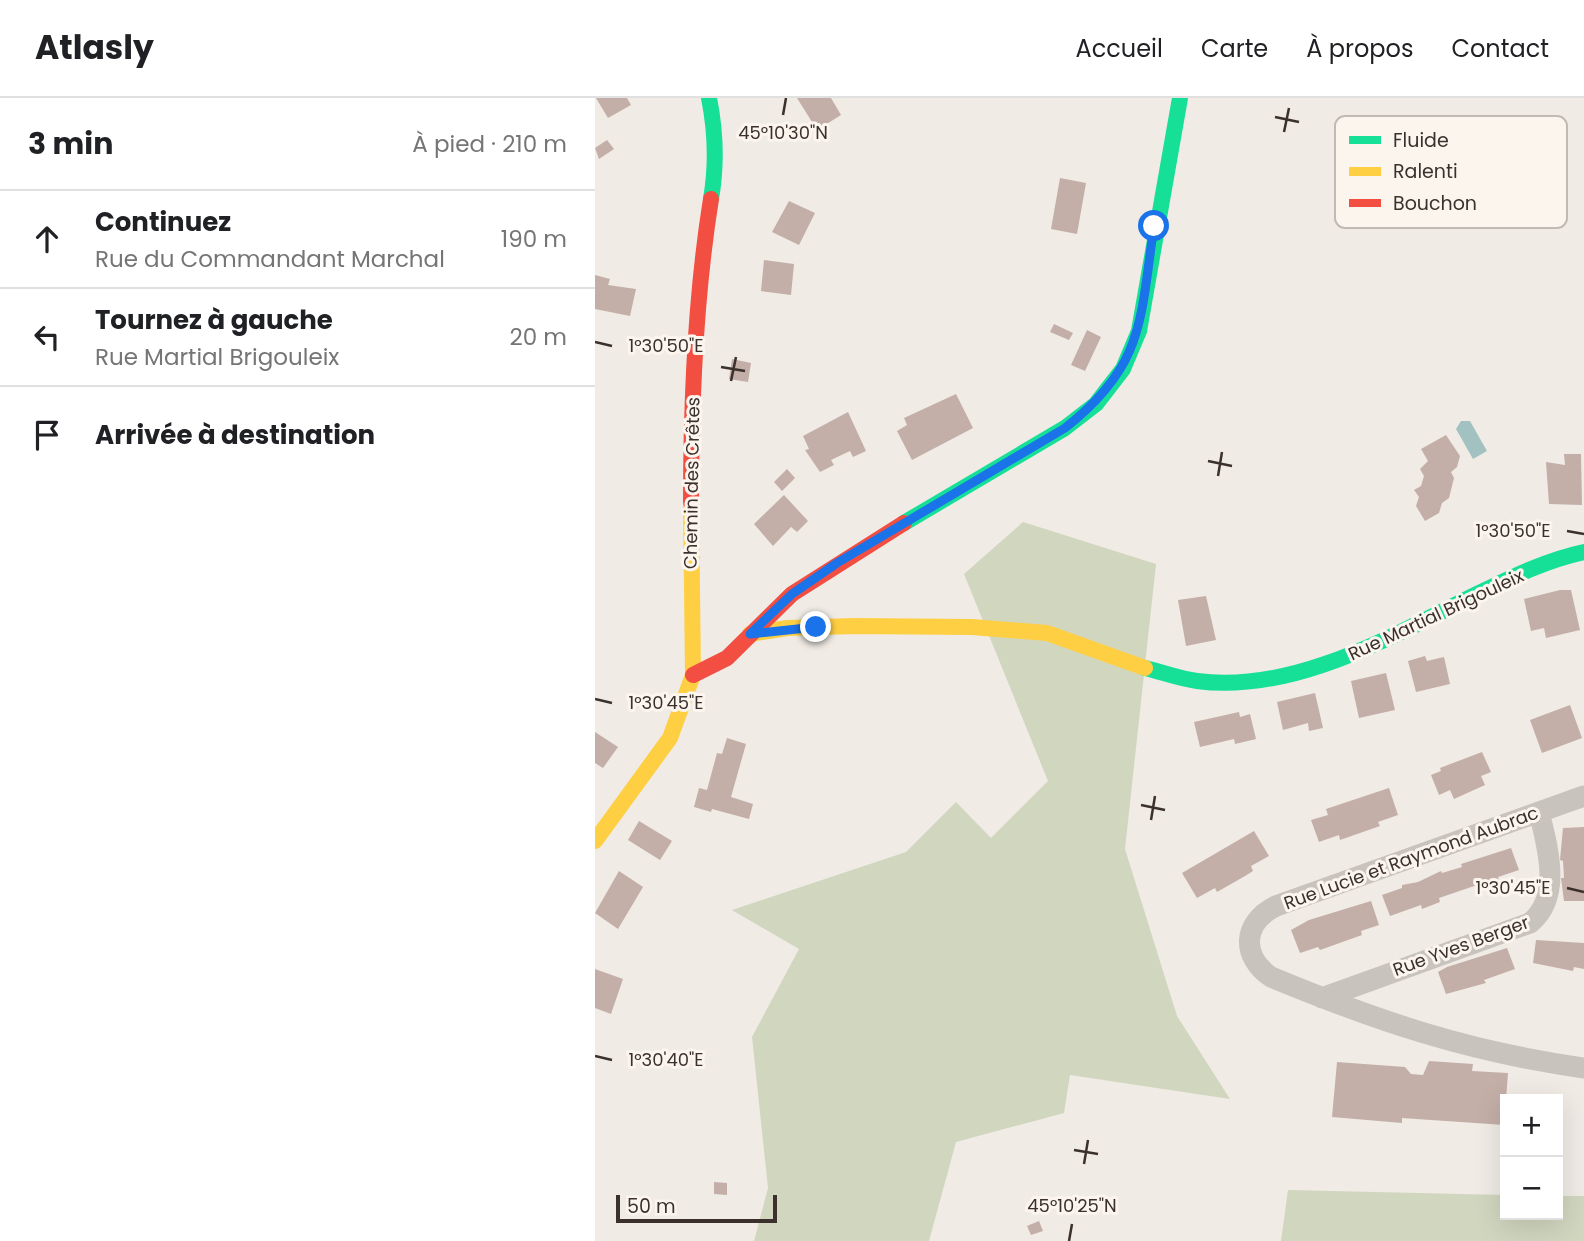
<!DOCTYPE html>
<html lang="fr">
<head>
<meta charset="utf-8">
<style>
  :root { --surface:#fff; --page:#f2f2f2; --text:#202124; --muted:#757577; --line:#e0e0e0 }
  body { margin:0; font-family:Poppins,sans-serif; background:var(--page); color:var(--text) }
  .controls { position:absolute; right:21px; bottom:21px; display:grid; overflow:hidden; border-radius:0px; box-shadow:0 7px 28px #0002 }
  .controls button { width:63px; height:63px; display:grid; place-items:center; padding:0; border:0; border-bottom:2px solid var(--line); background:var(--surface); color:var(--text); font:35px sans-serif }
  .scale { position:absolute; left:21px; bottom:18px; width:161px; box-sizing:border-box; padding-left:7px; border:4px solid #3b302b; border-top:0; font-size:19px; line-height:24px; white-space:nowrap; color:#3b302b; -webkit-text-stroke:5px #fbf5ee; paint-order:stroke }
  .stop { position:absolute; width:21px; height:21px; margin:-16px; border:5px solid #1a73e8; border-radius:50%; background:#fff }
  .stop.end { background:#1a73e8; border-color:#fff; box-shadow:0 2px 7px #0008 }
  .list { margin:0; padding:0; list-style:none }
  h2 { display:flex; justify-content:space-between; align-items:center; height:91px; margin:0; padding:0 28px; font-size:30px }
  h2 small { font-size:23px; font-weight:400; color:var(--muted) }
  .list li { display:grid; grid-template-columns:46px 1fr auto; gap:21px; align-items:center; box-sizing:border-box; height:98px; padding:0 28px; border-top:2px solid var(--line) }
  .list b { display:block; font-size:26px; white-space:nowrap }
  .list p { margin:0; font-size:23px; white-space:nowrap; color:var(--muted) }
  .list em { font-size:23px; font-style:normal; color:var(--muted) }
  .icon { flex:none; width:38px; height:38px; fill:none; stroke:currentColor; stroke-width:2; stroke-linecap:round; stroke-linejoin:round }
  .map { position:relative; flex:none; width:989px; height:1143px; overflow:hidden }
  header { display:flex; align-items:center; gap:42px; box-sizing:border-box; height:98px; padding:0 35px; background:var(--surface); border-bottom:2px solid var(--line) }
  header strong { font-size:33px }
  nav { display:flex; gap:38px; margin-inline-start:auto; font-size:24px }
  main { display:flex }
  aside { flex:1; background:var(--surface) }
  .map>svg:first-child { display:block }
</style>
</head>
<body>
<header>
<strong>Atlasly</strong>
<nav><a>Accueil</a><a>Carte</a><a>À propos</a><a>Contact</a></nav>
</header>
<main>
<aside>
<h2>3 min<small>À pied · 210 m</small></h2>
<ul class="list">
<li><svg class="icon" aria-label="ahead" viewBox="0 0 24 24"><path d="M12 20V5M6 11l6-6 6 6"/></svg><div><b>Continuez</b><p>Rue du Commandant Marchal</p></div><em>190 m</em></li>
<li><svg class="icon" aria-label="left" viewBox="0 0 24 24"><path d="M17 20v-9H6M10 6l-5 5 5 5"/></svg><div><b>Tournez à gauche</b><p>Rue Martial Brigouleix</p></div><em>20 m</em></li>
<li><svg class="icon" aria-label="arrive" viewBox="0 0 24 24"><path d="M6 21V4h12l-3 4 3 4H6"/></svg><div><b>Arrivée à destination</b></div></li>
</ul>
</aside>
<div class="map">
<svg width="989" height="1143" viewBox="0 0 989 1143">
  <rect width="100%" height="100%" fill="#f0ebe5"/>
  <path fill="#d1d6bf" d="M428 424 561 466 530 751 582 918 635 1001 475 977 469 1015 361 1044 334 1143H159L173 1090 157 939 204 851 137 812 311 754 361 704 396 740 453 683 369 476Z
    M693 1092 910 1097V1117H963V1098H989V1143H686Z"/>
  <path fill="#a1c2c1" d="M866 323H875L892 353 878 361 861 331Z"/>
  <path fill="#c3afa7" d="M1 0H32L36 7 13 20Z
    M202 0H236L246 17 222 32Z
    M12 42 19 51 4 61 0 50Z
    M465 80 491 85 482 136 456 131Z
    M194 103 220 115 204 147 177 134Z
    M169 162 199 166 196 197 166 193Z
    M0 177 15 181 13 187 41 191 35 218 0 211Z
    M459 226 478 235 474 242 455 234Z
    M492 232 506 239 490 273 476 267Z
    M137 261 156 265 153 284 134 281Z
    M361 296 378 330 317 362 302 333 312 327 309 320Z
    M253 314 271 353 258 359 255 353 236 362 239 367 225 374 210 352 214 351 208 338Z
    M851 337 865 358 862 369 856 374 859 380 854 400 847 405 844 415 830 423 821 408 824 399 819 392 826 388 829 378 825 371 833 363 826 351Z
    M969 356H986L987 407 954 406 951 364 970 367Z
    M192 371 200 380 187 393 179 384Z
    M189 397 213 423 202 434 196 429 178 448 159 426Z
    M965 492H976L985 532 951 540 949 530 936 533 929 501Z
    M611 498 621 542 591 548 583 502Z
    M830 558 832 563 849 559 855 586 821 594 813 563Z
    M791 575 800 612 764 620 756 583Z
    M720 595 728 630 714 633 713 625 688 632 682 604Z
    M975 607 987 640 947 655 935 622Z
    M644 614 645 619 655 616 661 641 640 646 639 641 605 649 599 624Z
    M0 634 23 649 8 670 0 665Z
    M132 640 151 646 136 699 158 706 154 721 117 711 116 714 99 709 104 690 112 692 122 655 127 656Z
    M887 654 896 674 886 678 890 687 859 701 855 692 844 697 836 677 846 673 845 670Z
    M794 690 803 717 783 724 785 728 745 742 744 737 724 744 716 722 733 717 731 711Z
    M44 723 77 743 65 762 33 742Z
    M989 729V803H969L966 780H969L968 763 965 762 968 730Z
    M659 733 674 758 656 768 658 773 650 778 622 794 620 790 602 800 587 775Z
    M916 750 924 772 903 779 904 783 886 789 885 786 844 800 845 804 827 811 826 807 795 818 787 797 807 790V787L823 784 846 773 847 775 867 769 866 766Z
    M24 773 48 789 23 831 0 815Z
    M776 803 784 827 766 833 767 837 725 852 723 849 705 855 696 832 714 822Z
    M941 842 989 845V871L979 869 978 873 938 865Z
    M912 850 920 871 889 882 891 885 851 896 843 874 852 869Z
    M0 871 28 881 16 916 0 910Z
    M834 963 878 966 877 973 913 975 909 1027 807 1020V1025L737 1019 742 964 810 969 816 976 828 977Z
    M119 1084 132 1085V1097L119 1096Z
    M444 1123 448 1133 436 1137 432 1128Z"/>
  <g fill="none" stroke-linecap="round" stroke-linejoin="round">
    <path stroke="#c9c3be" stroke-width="21" d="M989 698 681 808C647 825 646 858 676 879 782 923 874 954 989 970
      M727 900 935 825C967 799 953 750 944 714"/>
    <path stroke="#16e098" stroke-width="16" d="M114 0C121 35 122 66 116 101
      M309 425 470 330 501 306 528 271 544 233 585 0
      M550 570C567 574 585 581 602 583 698 596 797 538 880 497 915 480 951 462 989 454"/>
    <path stroke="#ffcf43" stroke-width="16" d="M155 536 192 530 260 528 377 529 452 535 550 570
      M0 743 75 640 98 577 96 404"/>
    <path stroke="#f24e42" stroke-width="16" d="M96 404C96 303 100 200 116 101
      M98 577 132 560 197 496 309 425"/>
  </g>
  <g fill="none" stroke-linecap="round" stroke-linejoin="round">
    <path stroke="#1a73e8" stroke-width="9" d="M221 529 155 536 197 496 242 465 470 330C550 267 545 222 559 128"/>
  </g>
  <path fill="none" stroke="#3b302b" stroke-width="2.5" d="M188 17 191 0M680 19 704 24M689 34 694 10M0 244 17 248M126 269 150 273M136 283 141 259M613 363 637 368M623 378 627 354M972 433 989 436M0 601 17 605M546 707 570 712M556 722 560 698M972 790 989 794M0 958 17 962M479 1052 503 1056M489 1066 493 1042M474 1143 477 1126"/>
  <g text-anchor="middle" stroke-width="6" stroke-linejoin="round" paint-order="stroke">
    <g font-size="18" fill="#3b302b" stroke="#fbf5ee">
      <text transform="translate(97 385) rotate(-89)" y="6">Chemin des Crêtes</text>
      <text transform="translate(841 517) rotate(-25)" y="6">Rue Martial Brigouleix</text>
      <text transform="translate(816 760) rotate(-20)" y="6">Rue Lucie et Raymond Aubrac</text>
      <text transform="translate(866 848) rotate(-20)" y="6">Rue Yves Berger</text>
    </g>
  </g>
  <rect x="740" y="18" width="232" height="112" rx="10" fill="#fbf5ee" stroke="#c1bab4" stroke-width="2"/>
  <rect x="754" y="38" width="32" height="8" fill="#16e098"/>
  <rect x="754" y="69" width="32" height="9" fill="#ffcf43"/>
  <rect x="754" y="101" width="32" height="8" fill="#f24e42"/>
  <g font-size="19" fill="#3b302b">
    <text x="798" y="49">Fluide</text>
    <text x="798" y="80">Ralenti</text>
    <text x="798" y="112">Bouchon</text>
  </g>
  <g font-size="18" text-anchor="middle" fill="#3b302b" stroke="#fbf5ee" stroke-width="6" stroke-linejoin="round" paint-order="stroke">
    <text x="188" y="41">45°10'30"N</text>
    <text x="71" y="254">1°30'50"E</text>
    <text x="918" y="439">1°30'50"E</text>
    <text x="71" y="611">1°30'45"E</text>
    <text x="918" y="796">1°30'45"E</text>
    <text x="71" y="968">1°30'40"E</text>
    <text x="477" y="1114">45°10'25"N</text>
  </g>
</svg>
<div class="controls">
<button>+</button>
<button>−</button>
</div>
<div class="scale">50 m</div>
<div class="stop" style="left:559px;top:128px"></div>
<div class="stop end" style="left:221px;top:529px"></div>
</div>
</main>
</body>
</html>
